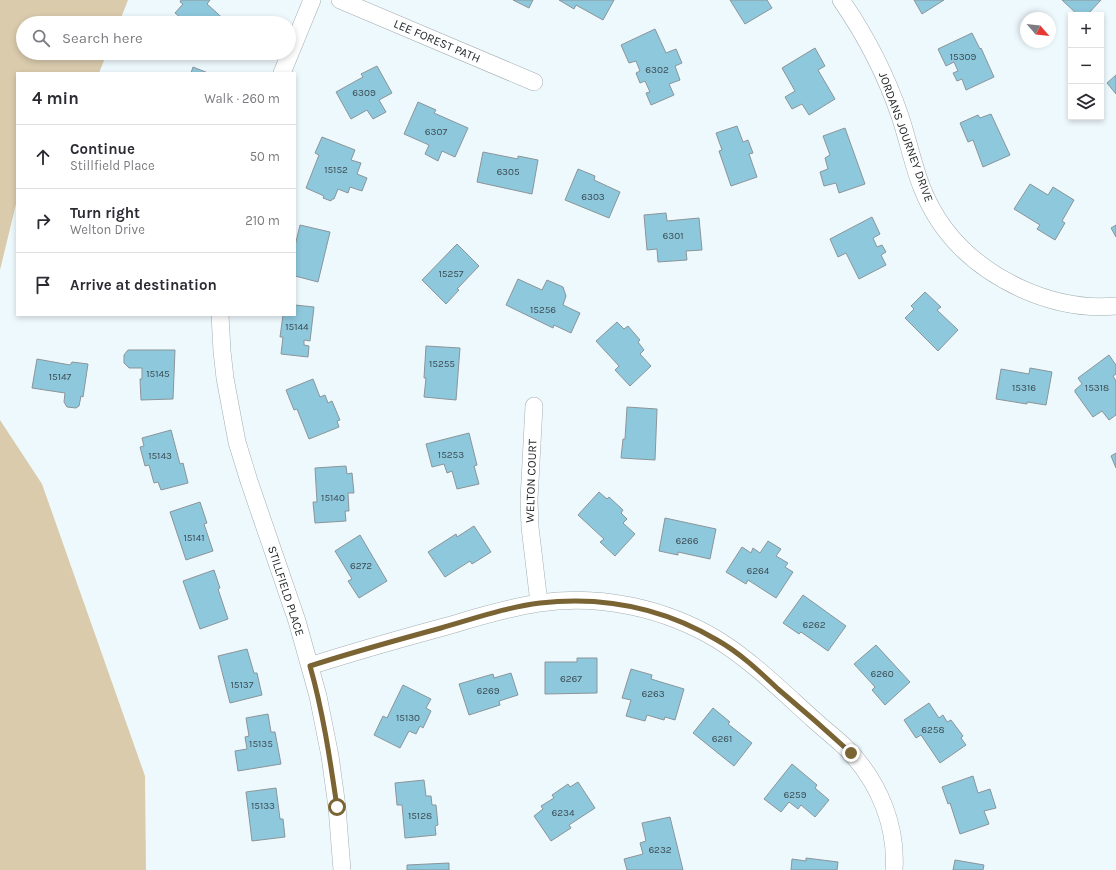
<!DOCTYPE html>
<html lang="en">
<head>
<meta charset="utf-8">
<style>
  :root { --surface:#fff; --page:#f7f7f7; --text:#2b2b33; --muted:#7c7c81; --line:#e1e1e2 }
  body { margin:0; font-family:Karla,sans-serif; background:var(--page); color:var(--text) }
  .controls { position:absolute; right:12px; top:12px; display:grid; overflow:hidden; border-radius:0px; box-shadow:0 2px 6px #0003 }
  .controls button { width:36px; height:36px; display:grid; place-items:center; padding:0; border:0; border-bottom:1px solid var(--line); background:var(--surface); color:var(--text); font:20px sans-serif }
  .compass { position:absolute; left:1020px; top:12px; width:36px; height:36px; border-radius:50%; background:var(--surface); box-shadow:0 2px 6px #0003; rotate:118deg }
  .stop { position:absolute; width:12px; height:12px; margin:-9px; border:3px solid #7a6434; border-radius:50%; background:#fff }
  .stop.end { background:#7a6434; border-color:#fff; box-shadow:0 1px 4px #0008 }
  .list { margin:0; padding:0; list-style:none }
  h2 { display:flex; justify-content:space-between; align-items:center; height:52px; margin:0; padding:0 16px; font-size:17px }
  h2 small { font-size:13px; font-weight:400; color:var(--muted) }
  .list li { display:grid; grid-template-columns:26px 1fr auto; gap:12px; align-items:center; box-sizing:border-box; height:64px; padding:0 16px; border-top:1px solid var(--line) }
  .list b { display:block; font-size:15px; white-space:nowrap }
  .list p { margin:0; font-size:13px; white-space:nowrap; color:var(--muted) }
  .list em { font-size:13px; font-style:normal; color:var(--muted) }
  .icon { flex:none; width:22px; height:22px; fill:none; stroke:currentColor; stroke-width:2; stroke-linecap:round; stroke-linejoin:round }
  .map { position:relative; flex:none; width:1116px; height:870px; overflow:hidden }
  .search { position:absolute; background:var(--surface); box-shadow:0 2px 6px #0003; left:16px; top:16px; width:280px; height:44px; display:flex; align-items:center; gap:10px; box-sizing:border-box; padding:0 14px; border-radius:22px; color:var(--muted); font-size:15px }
  .panel { position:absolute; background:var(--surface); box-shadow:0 2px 6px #0003; left:16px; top:72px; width:280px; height:244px; border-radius:0px }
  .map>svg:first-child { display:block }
</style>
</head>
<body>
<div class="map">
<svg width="1116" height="870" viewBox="0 0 1116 870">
  <rect width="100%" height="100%" fill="#eef9fd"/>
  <path fill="#dacbad" d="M0 0H128L119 23H23V53H107L99 73H17V200L0 270Z
    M0 420 42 484 145 776 146 870H0Z"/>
  <path fill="#8ec8dd" stroke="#8b9599" d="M181 0H210L207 4 228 23H187L175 13 183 4 180 2Z
    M513 0H533L529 8Z
    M559 0H614L603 20 576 5 574 9Z
    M730 0H767L772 8 745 24Z
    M914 0H944L922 14Z
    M1062 0H1101L1087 15H1078Z
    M655 29 666 53 676 49 682 63 675 66 680 80 669 84 674 95 651 105 646 93 650 92 645 81 640 83 636 73 640 71 636 61 629 63 621 45Z
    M972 33 980 49 981 48 994 77 966 90 962 79 957 81 953 73 958 71 954 62 946 66 938 49Z
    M815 48 825 66 818 70 835 99 809 115 802 104 792 109 785 97 795 91 782 68Z
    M377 66 392 93 379 100 386 112 373 119 367 110 351 119 336 92 363 77 361 74Z
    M193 67 208 73H191Z
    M1116 75V94L1107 83Z
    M418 102 436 110 434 113 468 128 455 157 442 151 438 161 425 154 429 145 404 134Z
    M991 114 1010 155 983 167 973 140 968 142 960 123 978 115 980 118Z
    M737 126 743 142 748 140 753 153 749 154 757 177 731 186 719 151 722 150 716 133Z
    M845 128 865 184 839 193 836 183 824 186 820 172 828 169 825 158 830 155 823 136Z
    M322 137 355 150 351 160 361 163 357 174 367 178 362 191 350 187 348 193 338 189 334 199H332L331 201 323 198 324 196 306 188 319 155 315 153Z
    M483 152 518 159V156L538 160 532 194 477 182Z
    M578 169 595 176 594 180 620 192 609 218 565 200Z
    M1030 184 1048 195 1053 187 1074 200 1062 221 1065 223 1055 240 1037 229 1040 225 1014 209Z
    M666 213 667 221 699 218 702 250 686 251 687 260 658 262 657 249 647 250 644 215Z
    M872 217 880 234 873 238 877 247 882 245 886 252 881 255 886 265 859 279 846 253 838 257 830 239Z
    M300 225 330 232 318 282 295 276V246Z
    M1116 225V237L1111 228Z
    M457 244 479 266 457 289 459 290 446 304 422 280Z
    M518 279 542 290 547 280 563 287 566 296 563 305 580 313 571 333 554 325 553 328 506 305Z
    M925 292 941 307 937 310 958 330 938 351 905 318 914 309 911 306Z
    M295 305 314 307 310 341 304 340V345L309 346 308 357 281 354 283 337H280L283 315H295Z
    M617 322 624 329 628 326 640 340 638 342 644 350 640 354 651 366 630 386 615 370 619 366 596 341Z
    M426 346 460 348 456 400 424 397 426 378H424Z
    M128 350H175L173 399 141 400 140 379H142V368H129L124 363V355Z
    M1109 355 1116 365V374L1113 376 1116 381V415L1109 420 1102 411 1093 417 1075 392V390L1082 384 1078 378Z
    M37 359 70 365 72 362 88 364 83 397 81 396 79 406 76 408 67 407 64 402 65 393 32 388Z
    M1030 368 1052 372 1046 405 1027 402V404L996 399 1001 369 1029 374Z
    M313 379 320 397 325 395 328 403 332 401 340 420 337 421 339 427 309 439 297 409 294 410 286 390Z
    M627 407 657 409 655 460 621 458 623 439H625Z
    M171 430 180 464 183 463 188 483 161 490 158 482 154 483 149 465 145 466 140 447 144 446 142 438Z
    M469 433 477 465 474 466 479 484 457 489 452 471 447 473 444 464 432 467 426 444Z
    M1116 453V468L1111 456Z
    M346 466 347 474 352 473 354 493H348L349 511H345L346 521 315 523 313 502H317L315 468Z
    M599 492 607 499 609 497 623 510 621 513 627 519 623 523 635 534 615 556 600 542 604 539 578 515Z
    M200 502 207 523 204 524 213 551 186 560 170 512Z
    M665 518 716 529 710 559 678 552V555L659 551Z
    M474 526 491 552 472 564 470 561 445 577 428 552 456 534 457 537Z
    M360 535 387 581 359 598 348 581 352 579 335 551Z
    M768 541 781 549 776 556 788 563 785 567 793 572 776 598 748 580 746 584 726 572 742 547 751 553 753 548 760 553Z
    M214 570 220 588 218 589 228 619 200 629 183 581Z
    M803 595 846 626 828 651 801 632 799 634 783 623Z
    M876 645 910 682 885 705 872 690 875 687 854 664Z
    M247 649 254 673H257L262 695 230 703 218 656Z
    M577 658H597V693L545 694V662H577Z
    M631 669 652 675 651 679 684 689 675 720 665 717 664 720 647 715 645 721 626 716 631 700 622 698Z
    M511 673 518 695 499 701 500 705 469 715 459 684 493 674 494 678Z
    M403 685 431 699 426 708 431 711 423 728 420 726 416 734 409 731 400 748 374 735 383 716 387 718Z
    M929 703 939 718 943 715 947 722 951 720 963 736 961 738 966 745 940 763 921 735 916 738 904 720Z
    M713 708 730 722 728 724 752 743 734 766 693 733Z
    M268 714 271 732H275L281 764 238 771 235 751 247 749 245 737 249 736 246 718Z
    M792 764 817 785 815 788 829 800 815 817 801 805 798 809 789 802 781 812 764 799Z
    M973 776 978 793 990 789 996 808 984 811 989 824 960 834 950 803 948 804 942 787Z
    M424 780 426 796H431L432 805H436L438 825 435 826 436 835 405 838 402 805H397L395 783Z
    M578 782 595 808 569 825 571 828 551 841 534 816 543 809 541 806 554 798 552 795 568 784 570 787Z
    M276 788 280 819H283L285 837 252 841 246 792Z
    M670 817 683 870H627L624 859 643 854 640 843 646 841 642 823Z
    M806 858 838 862 837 870H791L792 859 806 861Z
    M955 860 984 865 983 870H953Z
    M449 863V870H407V865Z"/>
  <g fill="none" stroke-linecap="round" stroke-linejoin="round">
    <g stroke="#a4aeb2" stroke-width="18">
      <path id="minor" d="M340 0 534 82
        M841 0C866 36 886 75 900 116 908 140 913 165 922 188 941 236 976 268 1022 289 1051 302 1084 309 1116 306
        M282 73 312 0
        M220 315 222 351 225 378 237 442 249 481 297 621 318 696 330 756 337 807 342 870
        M534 406 529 500 530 527 539 603
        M310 666C353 652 396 640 440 628 472 619 505 608 539 603 600 594 665 608 718 640 753 662 783 692 813 719 826 731 840 741 851 753 880 785 897 827 894 870"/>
    </g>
    <use href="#minor" stroke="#fff" stroke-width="17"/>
  </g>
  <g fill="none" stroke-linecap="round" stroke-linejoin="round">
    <path stroke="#7a6434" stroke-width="5" d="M337 807C330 759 323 712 310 666 353 652 397 640 441 628 473 619 507 607 540 603 602 596 663 608 717 640 740 653 759 671 778 689 803 710 827 731 851 753"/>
  </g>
  <g text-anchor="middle" stroke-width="3" stroke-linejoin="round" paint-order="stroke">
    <g font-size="10" fill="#3b4c53">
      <text x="963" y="60">15309</text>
      <text x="657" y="73">6302</text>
      <text x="364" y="96">6309</text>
      <text x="436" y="135">6307</text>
      <text x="336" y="173">15152</text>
      <text x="508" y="175">6305</text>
      <text x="593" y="200">6303</text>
      <text x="673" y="239">6301</text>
      <text x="451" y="277">15257</text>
      <text x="543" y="313">15256</text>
      <text x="297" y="330">15144</text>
      <text x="442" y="367">15255</text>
      <text x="158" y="377">15145</text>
      <text x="60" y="380">15147</text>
      <text x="1024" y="391">15316</text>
      <text x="1097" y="391">15318</text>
      <text x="451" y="458">15253</text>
      <text x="160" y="459">15143</text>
      <text x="333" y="501">15140</text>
      <text x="194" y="541">15141</text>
      <text x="687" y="544">6266</text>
      <text x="361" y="569">6272</text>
      <text x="758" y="574">6264</text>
      <text x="814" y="628">6262</text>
      <text x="882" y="677">6260</text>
      <text x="571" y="682">6267</text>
      <text x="242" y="688">15137</text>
      <text x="488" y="694">6269</text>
      <text x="653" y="697">6263</text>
      <text x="408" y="721">15130</text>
      <text x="933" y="733">6258</text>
      <text x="722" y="742">6261</text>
      <text x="261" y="747">15135</text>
      <text x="795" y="798">6259</text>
      <text x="263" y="809">15133</text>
      <text x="563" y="816">6234</text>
      <text x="420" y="819">15128</text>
      <text x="660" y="853">6232</text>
    </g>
    <g font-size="12" fill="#1f2325" stroke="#fff">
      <text transform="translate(437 41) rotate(23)" y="4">LEE FOREST PATH</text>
      <text transform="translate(906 137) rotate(70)" y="4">JORDANS JOURNEY DRIVE</text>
      <text transform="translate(531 481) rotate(-88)" y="4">WELTON COURT</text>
      <text transform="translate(286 591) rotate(72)" y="4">STILLFIELD PLACE</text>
    </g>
  </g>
</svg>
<div class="controls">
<button>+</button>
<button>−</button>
<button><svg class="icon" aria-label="layers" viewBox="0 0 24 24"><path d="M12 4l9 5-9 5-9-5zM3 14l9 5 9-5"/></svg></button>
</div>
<svg class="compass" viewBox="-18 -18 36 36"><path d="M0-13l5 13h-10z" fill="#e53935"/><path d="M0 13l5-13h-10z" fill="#7c7c81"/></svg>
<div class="stop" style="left:337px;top:807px"></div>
<div class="stop end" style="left:851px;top:753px"></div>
<div class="search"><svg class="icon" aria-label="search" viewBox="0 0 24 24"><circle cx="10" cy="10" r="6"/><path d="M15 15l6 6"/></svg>Search here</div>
<section class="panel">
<h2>4 min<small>Walk · 260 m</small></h2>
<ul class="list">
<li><svg class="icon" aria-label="ahead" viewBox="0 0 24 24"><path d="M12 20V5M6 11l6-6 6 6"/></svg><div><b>Continue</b><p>Stillfield Place</p></div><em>50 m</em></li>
<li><svg class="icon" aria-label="right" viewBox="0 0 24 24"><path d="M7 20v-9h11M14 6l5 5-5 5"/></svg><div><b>Turn right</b><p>Welton Drive</p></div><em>210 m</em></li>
<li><svg class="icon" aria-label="arrive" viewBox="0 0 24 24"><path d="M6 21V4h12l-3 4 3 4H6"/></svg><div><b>Arrive at destination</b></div></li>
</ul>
</section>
</div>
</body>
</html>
